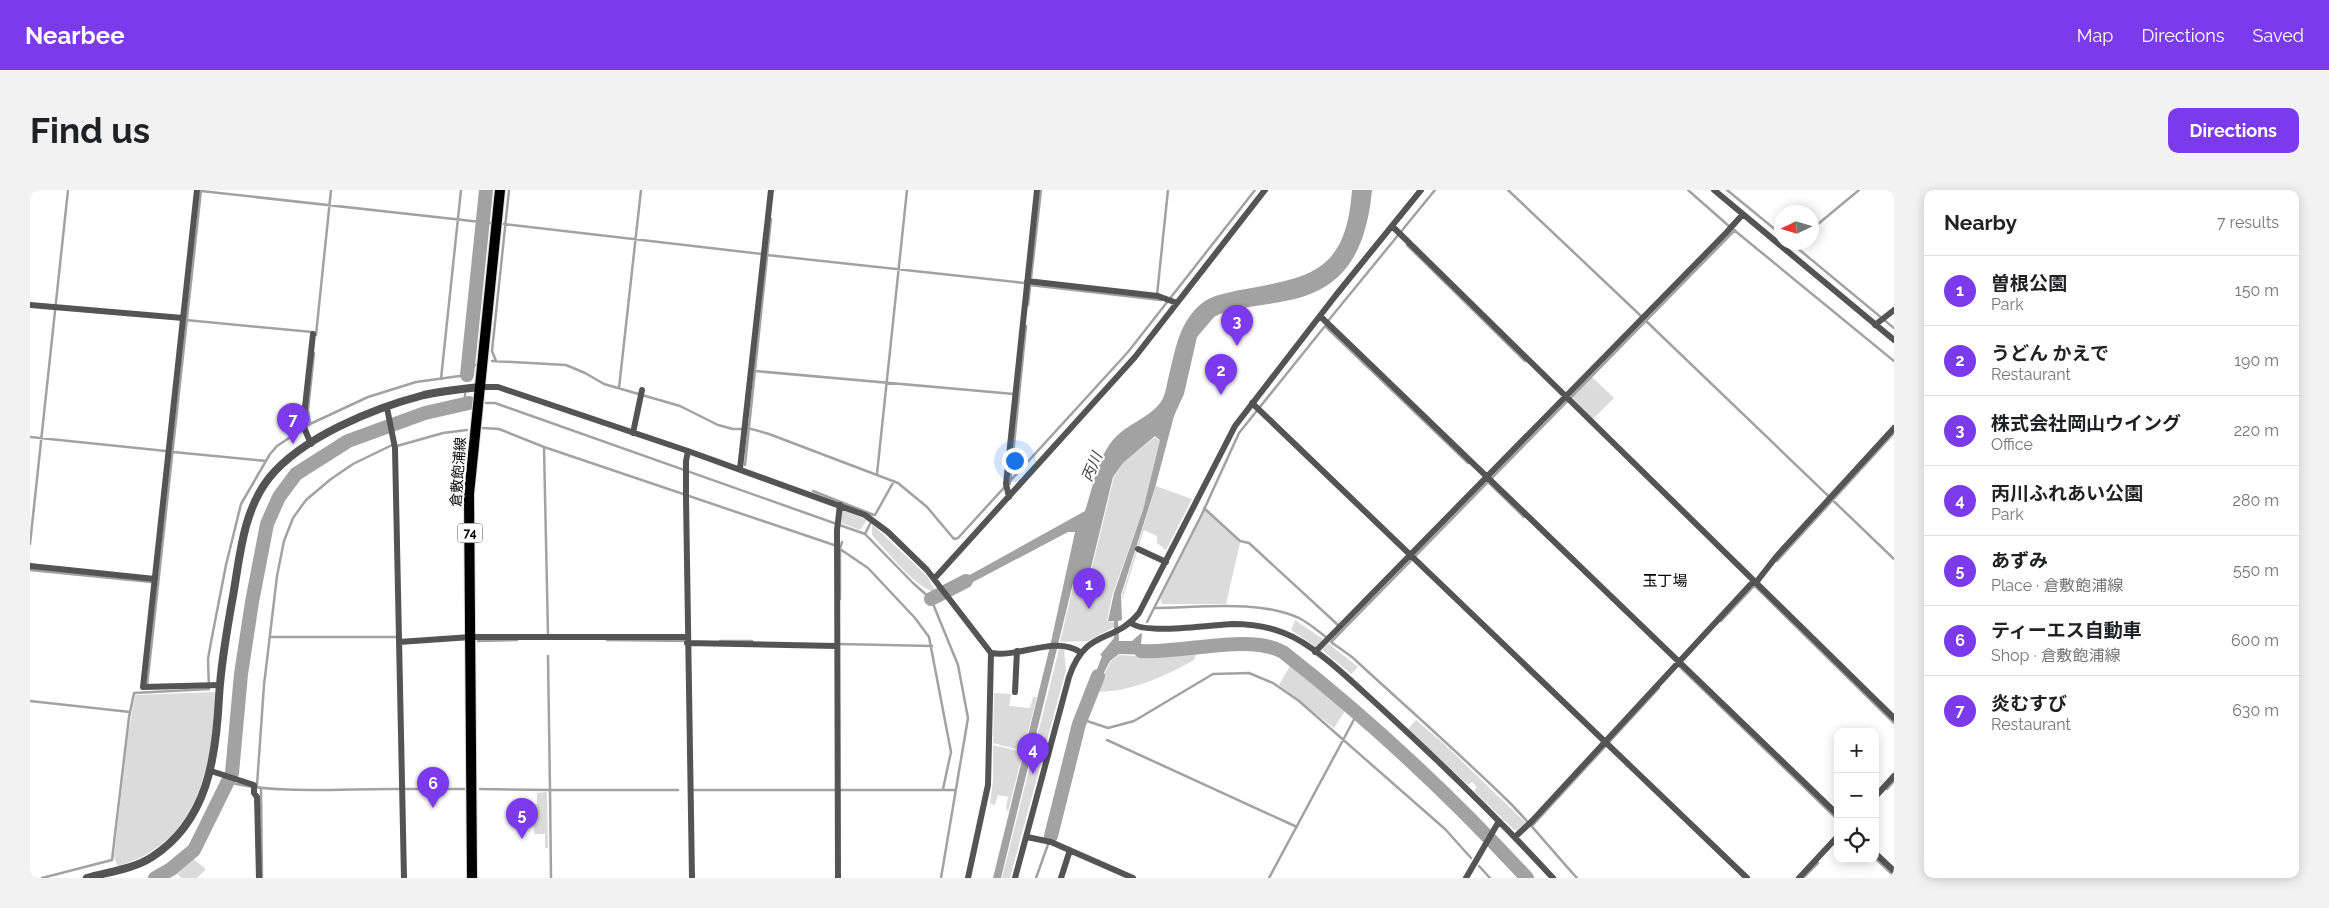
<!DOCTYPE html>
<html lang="en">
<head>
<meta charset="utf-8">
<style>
  :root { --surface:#fff; --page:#f2f2f2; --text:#202124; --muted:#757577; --line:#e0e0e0; --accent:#7c3aed }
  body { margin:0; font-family:Raleway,"Noto Sans JP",sans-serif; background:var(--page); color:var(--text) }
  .controls { position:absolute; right:15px; bottom:15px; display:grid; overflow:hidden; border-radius:10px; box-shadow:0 2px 12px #0003 }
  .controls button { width:45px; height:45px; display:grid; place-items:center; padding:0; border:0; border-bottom:1px solid var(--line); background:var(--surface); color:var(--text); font:25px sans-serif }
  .compass { position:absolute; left:1744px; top:15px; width:45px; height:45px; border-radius:50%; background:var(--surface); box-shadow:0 2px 12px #0003; rotate:266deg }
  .you { position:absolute; left:984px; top:270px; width:18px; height:18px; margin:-12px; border:4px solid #fff; border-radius:50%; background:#1a73e8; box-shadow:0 0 0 8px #1a73e833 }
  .badge { display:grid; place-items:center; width:32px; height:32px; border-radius:50%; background:var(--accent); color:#fff; font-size:16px; font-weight:700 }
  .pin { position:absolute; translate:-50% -41px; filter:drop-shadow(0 1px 2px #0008) }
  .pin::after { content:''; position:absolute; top:26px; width:18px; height:15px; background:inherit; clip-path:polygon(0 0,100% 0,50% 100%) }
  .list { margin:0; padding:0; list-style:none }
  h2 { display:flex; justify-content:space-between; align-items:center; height:65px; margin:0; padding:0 20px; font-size:21px }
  h2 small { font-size:16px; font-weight:400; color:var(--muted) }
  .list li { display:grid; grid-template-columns:32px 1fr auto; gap:15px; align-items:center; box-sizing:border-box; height:70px; padding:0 20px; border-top:1px solid var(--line) }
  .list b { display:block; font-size:19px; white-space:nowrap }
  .list p { margin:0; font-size:16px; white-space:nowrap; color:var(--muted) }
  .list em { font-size:16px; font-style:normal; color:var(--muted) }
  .icon { flex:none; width:28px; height:28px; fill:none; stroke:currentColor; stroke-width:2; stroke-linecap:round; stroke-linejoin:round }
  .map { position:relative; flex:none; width:1864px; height:688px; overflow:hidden; border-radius:10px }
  header { display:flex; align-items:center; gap:30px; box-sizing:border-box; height:70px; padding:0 25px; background:var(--accent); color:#fff }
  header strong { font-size:24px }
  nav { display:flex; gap:28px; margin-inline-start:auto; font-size:18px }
  .intro { display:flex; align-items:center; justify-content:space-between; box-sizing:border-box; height:120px; padding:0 30px }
  h1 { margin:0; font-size:35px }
  .button { padding:12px 22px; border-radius:10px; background:var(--accent); color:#fff; font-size:18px; font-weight:700 }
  main { display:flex; gap:30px; padding:0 30px }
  aside { flex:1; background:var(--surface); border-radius:10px; box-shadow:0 2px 12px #0003 }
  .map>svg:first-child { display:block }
</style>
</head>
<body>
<header>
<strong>Nearbee</strong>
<nav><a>Map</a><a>Directions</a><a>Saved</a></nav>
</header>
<div class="intro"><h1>Find us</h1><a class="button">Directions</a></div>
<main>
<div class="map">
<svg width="1864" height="688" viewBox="0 0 1864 688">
  <rect width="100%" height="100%" fill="#fff"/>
  <path fill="#dbdbdb" d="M1562 187 1584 208 1562 230 1541 209Z
    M1125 247 1130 250 1113 320 1082 406 1077 431 1084 432V437L1058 451 1030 452 1044 393 1060 386 1084 287 1093 273Z
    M1126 296 1162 309 1136 360 1127 353V346L1114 340 1092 410V417V405Z
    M812 319 837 330 830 340 809 332Z
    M1175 320 1210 353 1196 414H1132L1130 409Z
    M842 334 897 386 906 402C889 402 854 358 842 345Z
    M1265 430 1293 449 1286 457 1261 440Z
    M1298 453 1328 477 1321 484 1292 460Z
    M1029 459H1034L1036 480 980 688H972Z
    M1167 462 1164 470C1133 487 1102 502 1065 502L1081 471 1089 465 1123 467Z
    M1260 476 1315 521 1304 538 1249 495Z
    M186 502C182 575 170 653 88 676L84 668 98 545 105 505Z
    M964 503 981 504 979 516 1000 518 1003 507H1007L993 561 963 553Z
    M1386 530 1412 552 1496 633 1487 640 1483 639 1444 601 1447 597 1442 592 1438 595 1378 539Z
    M963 555 993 562 978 622 976 618 978 607 968 605 965 615 960 614 963 591Z
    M517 602 518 658H515V644H504L503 614H507V603Z
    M170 655 172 657 163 669 176 679 167 688H151L148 684 141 688H135Z"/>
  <path fill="#a2a2a2" d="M1322 0H1342C1337 52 1321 95 1265 109 1240 115 1214 116 1190 124L1184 127 1167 147 1154 204 1144 226 1125 298 1091 405 1092 430 1088 431 1089 451H1102L1111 443 1112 444 1111 454 1129 460V465L1089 464 1080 471 1064 502 1059 501 1072 466 1070 465 1084 448V431H1078L1084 403 1113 320 1130 250 1125 246 1093 273 1083 287 1059 386 1043 393 971 688H963L1021 452 1045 342H1038L926 401 920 402 918 397 1055 321C1064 295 1068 261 1090 243 1103 232 1123 225 1132 210 1136 203 1137 193 1139 185 1146 157 1149 133 1171 114 1181 105 1197 103 1210 100 1282 87 1316 82 1322 0Z"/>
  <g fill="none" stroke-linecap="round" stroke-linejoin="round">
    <path stroke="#a2a2a2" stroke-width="2.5" d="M1478 0 1611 126
      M1658 0 1700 37
      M1697 0 1752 45
      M171 1 460 33
      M474 34 732 64
      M1782 39 1829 0
      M1704 40 1864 171
      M1760 52 1864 138
      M1377 55 1495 171
      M737 65 994 93
      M1000 95 1131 110
      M1127 105 1138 0
      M998 115 1011 0
      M156 130 282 142
      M1298 131 1405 0
      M1616 131 1864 369
      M1295 136 1438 273
      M286 145 301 0
      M462 171 536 175 555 183 574 194 650 216 688 235 703 239H713
      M466 171 462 161 479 0
      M439 175H447
      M725 181 984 204
      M411 189 431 0
      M589 198 611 0
      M435 204V214
      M456 213H465L835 344 883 393 901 409 928 475 938 528 911 688
      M280 234 278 220 284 163
      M453 238 469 239 514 257 804 355
      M718 238 739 244 868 293 897 317 924 349 928 348 1098 162 1225 0
      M0 247 136 261
      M367 256 413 243 437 240
      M514 257 518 445
      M143 262 236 271
      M715 275 741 29
      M847 284 877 0
      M1455 289 1494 327
      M980 294 996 136
      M783 301 844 325
      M1174 318 1210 351 1219 353 1308 435
      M845 325 864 291
      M835 344 842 330
      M0 354 38 0
      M810 359 838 378 885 428 899 447 921 562 913 599
      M1747 371 1864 243
      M0 380 121 392
      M1724 395 1864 533
      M810 409V359L812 352
      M1124 418C1168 418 1228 409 1269 428 1279 433 1288 441 1297 448
      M1691 431 1725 395
      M1117 432 1172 324 1209 243 1295 136
      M240 447H367
      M577 450 657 451
      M448 451 487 450
      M690 451H722
      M1301 452 1705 40
      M1301 452 1322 467C1374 515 1428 562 1479 612 1503 636 1524 663 1547 688
      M809 454 902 456
      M518 466 520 600H648
      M1648 475 1808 630
      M117 496 171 0
      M0 511 100 522
      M1051 529 1078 538 1104 531 1183 484 1219 483 1243 493 1269 511 1415 639 1441 668
      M1077 550 1267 637
      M198 592C248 605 318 598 371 599
      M227 595 234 495 247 386 254 351 263 328 276 310 301 289 323 274 362 255
      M231 598 232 688
      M375 599H434
      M450 599 520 600 521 688
      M1857 599 1864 591
      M662 600H925
      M1502 636 1629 498
      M1845 668 1864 686
      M1449 676 1460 688
      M12 688 82 670 99 527 104 503 179 499 178 469 181 452 196 375 211 314 240 264 247 256 280 234 338 207 386 192 437 185
      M1006 688 1021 646
      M1239 688 1327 524
      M1773 688 1788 673"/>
    <path stroke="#a2a2a2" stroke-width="14" d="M437 185 456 0
      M901 409 936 391
      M1111 461C1151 464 1219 443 1253 462 1340 530 1422 607 1497 688
      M1021 646 1049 534 1068 486
      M125 688 141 679 164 660 202 583 211 484 222 412 237 334 249 307 266 284 318 251 395 223 439 213"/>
    <g stroke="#dbdbdb" stroke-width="12">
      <path id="primary" d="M442 688 439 304 470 0"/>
    </g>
    <path stroke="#545454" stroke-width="6" d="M167 0 113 497 190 495
      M1684 0 1864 150
      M1362 36 1864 528
      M997 91 1128 106 1147 113
      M0 115 153 128
      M1290 126 1808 625
      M1845 135 1864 120
      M450 197H468L658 261 835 325 858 342 897 380 961 463 958 595 938 688
      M1222 213 1717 688
      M357 218 365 258 374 688
      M603 243 612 200
      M281 254 273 235 283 144
      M658 261 656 271V308L662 688
      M710 279 741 0
      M979 307 976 294 1007 0
      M1108 359 1136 372
      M0 376 125 389
      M904 389 1105 167 1235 0
      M1101 433C1116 445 1181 435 1202 434 1218 434 1239 437 1254 443 1286 455 1324 494 1350 517 1410 572 1468 628 1523 688
      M369 452 441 447H657
      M657 453 806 456
      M1285 462 1696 43 1713 24
      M961 463C989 468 1025 445 1050 462
      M985 502 987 461
      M181 581 224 595V603L227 607 229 688
      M1845 607 1864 586
      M997 647 1021 652 1103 688
      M1485 647 1502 631 1721 394 1728 390 1746 367 1864 238
      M1845 663 1864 681
      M808 688 807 340 810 315
      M985 688 1039 487C1056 437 1083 455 1109 423L1205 236 1306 105 1391 0
      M1031 688 1040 660
      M1436 688 1469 631
      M1769 688 1808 646"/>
    <path stroke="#545454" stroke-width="8" d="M57 688C78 682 104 679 122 667 178 631 186 567 189 507 191 473 197 439 203 406 210 366 213 321 239 288 272 247 344 218 394 205 412 201 431 199 450 197"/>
    <use href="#primary" stroke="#000" stroke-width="10"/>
  </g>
  <g text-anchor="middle" stroke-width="4.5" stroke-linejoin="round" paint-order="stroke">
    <rect fill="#fff" stroke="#4c4c4c" stroke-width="1" x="427.5" y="333.5" width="25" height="19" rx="4"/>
    <g font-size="12" font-weight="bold" fill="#000">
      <text x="440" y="347">74</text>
    </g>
    <g font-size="14" fill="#000" stroke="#fff">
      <text transform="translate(428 282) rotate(-86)" y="5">倉敷飽浦線</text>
    </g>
    <g font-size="15" font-style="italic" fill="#434343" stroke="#fff">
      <text transform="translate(1062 277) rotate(-67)" y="5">丙川</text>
    </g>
    <g font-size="15" fill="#000" stroke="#fff">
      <text x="1635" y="396">玉丁場</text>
    </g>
  </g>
</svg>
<div class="controls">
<button>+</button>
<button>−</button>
<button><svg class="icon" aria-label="locate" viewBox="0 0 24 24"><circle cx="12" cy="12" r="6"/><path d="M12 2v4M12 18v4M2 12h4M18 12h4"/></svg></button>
</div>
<svg class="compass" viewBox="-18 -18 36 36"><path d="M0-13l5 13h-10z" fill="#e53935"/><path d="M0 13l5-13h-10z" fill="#757577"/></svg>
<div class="you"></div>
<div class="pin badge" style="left:1059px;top:419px">1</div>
<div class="pin badge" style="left:1191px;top:205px">2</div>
<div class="pin badge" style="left:1207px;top:156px">3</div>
<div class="pin badge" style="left:1003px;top:584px">4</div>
<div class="pin badge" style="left:492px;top:649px">5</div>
<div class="pin badge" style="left:403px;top:618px">6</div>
<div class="pin badge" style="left:263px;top:254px">7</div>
</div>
<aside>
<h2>Nearby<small>7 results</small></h2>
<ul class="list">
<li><span class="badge">1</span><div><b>曽根公園</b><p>Park</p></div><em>150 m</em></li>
<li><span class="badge">2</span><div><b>うどん かえで</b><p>Restaurant</p></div><em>190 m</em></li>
<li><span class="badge">3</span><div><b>株式会社岡山ウイング</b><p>Office</p></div><em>220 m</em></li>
<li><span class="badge">4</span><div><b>丙川ふれあい公園</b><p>Park</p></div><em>280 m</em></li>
<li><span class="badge">5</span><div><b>あずみ</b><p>Place · 倉敷飽浦線</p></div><em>550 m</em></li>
<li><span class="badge">6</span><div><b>ティーエス自動車</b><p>Shop · 倉敷飽浦線</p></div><em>600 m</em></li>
<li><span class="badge">7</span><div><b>炎むすび</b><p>Restaurant</p></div><em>630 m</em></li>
</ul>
</aside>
</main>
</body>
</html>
